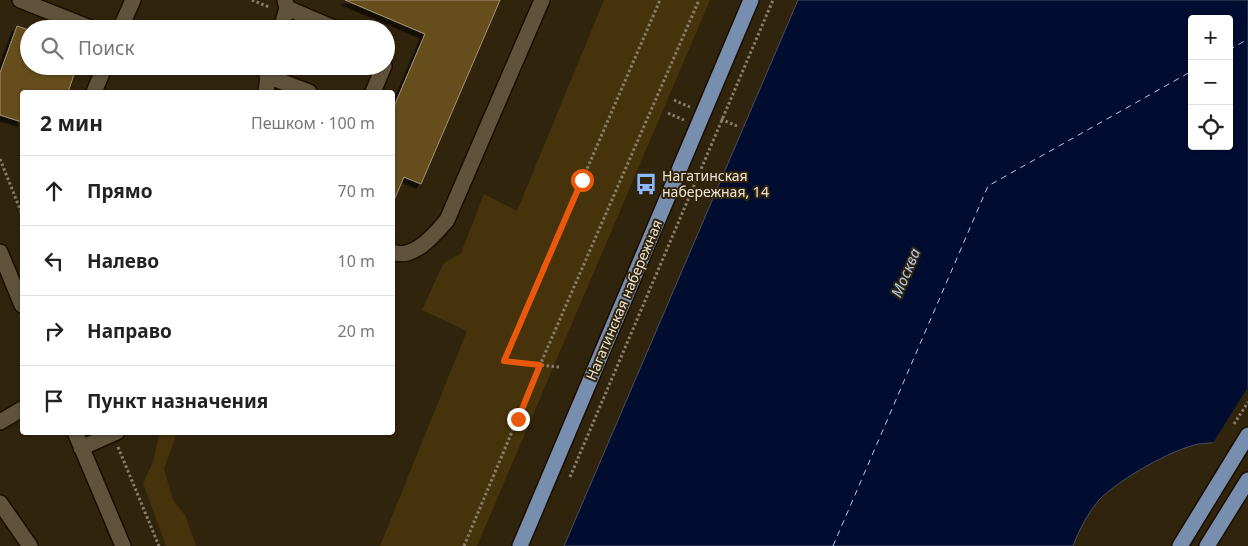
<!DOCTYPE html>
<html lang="ru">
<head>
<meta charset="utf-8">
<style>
  :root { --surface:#fff; --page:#f6f6f6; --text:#222; --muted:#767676; --line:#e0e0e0 }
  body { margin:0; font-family:"Noto Sans",sans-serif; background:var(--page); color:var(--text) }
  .controls { position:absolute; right:15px; top:15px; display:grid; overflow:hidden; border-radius:5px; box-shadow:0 1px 4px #0004 }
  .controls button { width:45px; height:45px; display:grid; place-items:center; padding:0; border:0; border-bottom:1px solid var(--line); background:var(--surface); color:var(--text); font:25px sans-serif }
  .stop { position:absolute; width:15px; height:15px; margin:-11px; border:4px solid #ea580c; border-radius:50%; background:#fff }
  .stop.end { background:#ea580c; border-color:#fff; box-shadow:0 1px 5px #0008 }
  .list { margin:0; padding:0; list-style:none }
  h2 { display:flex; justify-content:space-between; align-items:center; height:65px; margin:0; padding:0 20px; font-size:21px }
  h2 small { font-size:16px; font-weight:400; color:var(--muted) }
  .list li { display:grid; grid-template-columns:32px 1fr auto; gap:15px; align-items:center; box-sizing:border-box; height:70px; padding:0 20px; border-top:1px solid var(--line) }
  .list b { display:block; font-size:19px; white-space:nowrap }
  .list em { font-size:16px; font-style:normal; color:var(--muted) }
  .icon { flex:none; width:28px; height:28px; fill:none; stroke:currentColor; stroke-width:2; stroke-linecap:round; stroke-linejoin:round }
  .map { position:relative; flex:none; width:1248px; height:546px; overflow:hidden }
  .search { position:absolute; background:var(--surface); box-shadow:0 1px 4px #0004; left:20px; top:20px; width:375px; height:55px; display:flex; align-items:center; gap:12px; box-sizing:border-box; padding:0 18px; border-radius:28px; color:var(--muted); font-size:19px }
  .panel { position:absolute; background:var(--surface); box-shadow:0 1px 4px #0004; left:20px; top:90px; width:375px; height:345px; border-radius:5px }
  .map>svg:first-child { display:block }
</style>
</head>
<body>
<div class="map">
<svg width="1248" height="546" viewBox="0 0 1248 546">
  <defs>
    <filter id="shadow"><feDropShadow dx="-4.5" dy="4.5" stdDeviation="0" flood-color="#0009"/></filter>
  </defs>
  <rect width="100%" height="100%" fill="#31240d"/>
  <path fill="#47330b" d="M604 0H710L477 546H380L467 331 422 310 443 264 461 253 484 194 517 211Z
    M160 433H177L164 469 173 500 185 515 196 546H166L143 483 153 462Z"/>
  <path fill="#000d30" stroke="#474e62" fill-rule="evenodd" d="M798 0H1248V445C1233 442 1214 442 1199 444 1172 449 1118 480 1099 500 1088 513 1079 530 1073 546H564ZM1192 19H1229V146H1192Z"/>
  <path fill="#31240d" d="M1248 387V448L1237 446H1211Z"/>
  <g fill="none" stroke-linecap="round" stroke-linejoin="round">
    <path stroke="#b0caf2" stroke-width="1" stroke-dasharray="6 5" stroke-linecap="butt" d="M1229 50 1248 39
      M833 546 988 186 1192 71"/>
  </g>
  <path fill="#664d1b" stroke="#a19278" filter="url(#shadow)" d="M345 0H500L421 184 404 177 392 205V111L425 34Z
    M17 26 29 30V66H77L68 92H22V122L0 115V73Z"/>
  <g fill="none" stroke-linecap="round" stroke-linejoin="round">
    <g stroke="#190d00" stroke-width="18">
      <path id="minor" d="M20 0 93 29
        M287 8 336 29
        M120 29 133 0
        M281 29 287 8 285 0
        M267 76 309 92
        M94 92 105 66
        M266 92 269 68
        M373 92 384 66
        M0 252 22 305
        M392 252C413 261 435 234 447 220L542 0
        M0 422 22 409
        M75 432 123 546
        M81 448 117 432
        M0 503 30 546"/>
    </g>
    <g stroke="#190d00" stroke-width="18">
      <path id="major" d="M520 546 751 0
        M1180 546 1248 435
        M1207 546 1248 480"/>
    </g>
    <path stroke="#887d6a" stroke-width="3" stroke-dasharray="2.5 2.5" stroke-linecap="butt" d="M252 0 269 7
      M674 100 690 107
      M668 113 684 120
      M721 119 737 126
      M0 159 22 214
      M559 367 504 361 660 0
      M1234 424 1248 402
      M118 447 159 546
      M570 477 773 0
      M464 546 540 365 699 0"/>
    <use href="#minor" stroke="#61533b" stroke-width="15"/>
    <use href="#major" stroke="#778eaf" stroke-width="15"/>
  </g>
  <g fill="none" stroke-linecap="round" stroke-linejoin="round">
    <path stroke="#ea580c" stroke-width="6" d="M518 419 540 365 504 361 582 180"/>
  </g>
  <defs>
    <g id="bus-bare" transform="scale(1.725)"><path d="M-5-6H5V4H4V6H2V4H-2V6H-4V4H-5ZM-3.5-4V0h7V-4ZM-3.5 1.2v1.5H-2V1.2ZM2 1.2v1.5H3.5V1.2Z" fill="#8db9fc" stroke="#31240d" stroke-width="2.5" paint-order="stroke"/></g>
  </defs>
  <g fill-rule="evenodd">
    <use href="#bus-bare" x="646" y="184"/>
  </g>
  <g text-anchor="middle" stroke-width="4" stroke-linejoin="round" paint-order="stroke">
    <g font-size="14" fill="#eee5d7" stroke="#31240d" text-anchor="start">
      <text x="662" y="181">Нагатинская<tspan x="662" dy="16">набережная, 14</tspan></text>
    </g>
    <g font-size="14" fill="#eee5d7" stroke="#31240d">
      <text transform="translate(624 300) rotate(-67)" y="5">Нагатинская набережная</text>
    </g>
    <g font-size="15" font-style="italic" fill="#b0caf2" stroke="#31240d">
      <text transform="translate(906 273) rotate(-67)" y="5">Москва</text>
    </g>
  </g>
</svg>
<div class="controls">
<button>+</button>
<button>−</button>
<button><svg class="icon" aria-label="locate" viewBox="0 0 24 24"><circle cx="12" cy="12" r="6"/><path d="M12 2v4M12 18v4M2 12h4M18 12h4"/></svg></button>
</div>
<div class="stop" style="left:582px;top:180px"></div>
<div class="stop end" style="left:518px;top:419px"></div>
<div class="search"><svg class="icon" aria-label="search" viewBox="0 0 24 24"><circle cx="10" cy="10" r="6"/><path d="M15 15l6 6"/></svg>Поиск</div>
<section class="panel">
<h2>2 мин<small>Пешком · 100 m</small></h2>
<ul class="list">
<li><svg class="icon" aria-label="ahead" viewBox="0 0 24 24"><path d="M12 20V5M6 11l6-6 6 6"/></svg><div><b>Прямо</b></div><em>70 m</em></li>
<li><svg class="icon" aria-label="left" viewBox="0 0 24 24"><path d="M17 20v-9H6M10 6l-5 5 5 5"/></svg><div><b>Налево</b></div><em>10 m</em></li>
<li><svg class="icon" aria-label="right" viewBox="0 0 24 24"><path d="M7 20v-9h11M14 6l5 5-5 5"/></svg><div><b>Направо</b></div><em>20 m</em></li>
<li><svg class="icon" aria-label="arrive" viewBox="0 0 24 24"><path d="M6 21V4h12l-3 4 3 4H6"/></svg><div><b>Пункт назначения</b></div></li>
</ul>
</section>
</div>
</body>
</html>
